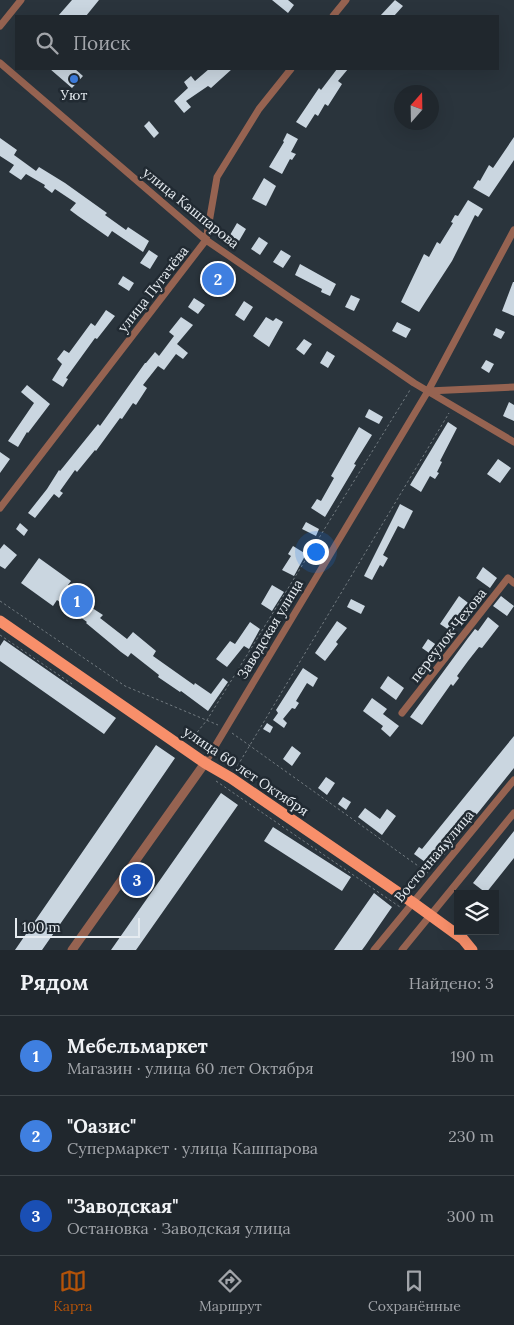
<!DOCTYPE html>
<html lang="ru">
<head>
<meta charset="utf-8">
<style>
  :root { --surface:#20272d; --page:#2d3339; --text:#f1f3f6; --muted:#a2a5aa; --line:#3d4449; --accent:#b45309 }
  body { margin:0; font-family:Lora,serif; background:var(--page); color:var(--text) }
  .controls { position:absolute; right:15px; bottom:15px; display:grid; overflow:hidden; border-radius:0px; box-shadow:0 5px 20px #0002 }
  .controls button { width:45px; height:45px; display:grid; place-items:center; padding:0; border:0; border-bottom:1px solid var(--line); background:var(--surface); color:var(--text); font:25px sans-serif }
  .compass { position:absolute; left:394px; top:85px; width:45px; height:45px; border-radius:50%; background:var(--surface); box-shadow:0 5px 20px #0002; rotate:20deg }
  .scale { position:absolute; left:15px; bottom:12px; width:125px; box-sizing:border-box; padding-left:5px; border:2px solid #e5ebf0; border-top:0; font-size:14px; line-height:18px; white-space:nowrap; color:#e5ebf0; -webkit-text-stroke:4px #212a32; paint-order:stroke }
  .you { position:absolute; left:315px; top:551px; width:18px; height:18px; margin:-12px; border:4px solid #fff; border-radius:50%; background:#1a73e8; box-shadow:0 0 0 8px #1a73e833 }
  .badge { display:grid; place-items:center; width:32px; height:32px; border-radius:50%; background:var(--accent); color:#fff; font-size:16px; font-weight:700 }
  .pin { position:absolute; translate:-50% -50%; border:2px solid #fff; box-shadow:0 1px 5px #0006 }
  .list { margin:0; padding:0; list-style:none }
  h2 { display:flex; justify-content:space-between; align-items:center; height:65px; margin:0; padding:0 20px; font-size:21px }
  h2 small { font-size:16px; font-weight:400; color:var(--muted) }
  .list li { display:grid; grid-template-columns:32px 1fr auto; gap:15px; align-items:center; box-sizing:border-box; height:80px; padding:0 20px; border-top:1px solid var(--line) }
  .list b { display:block; font-size:19px; white-space:nowrap }
  .list p { margin:0; font-size:16px; white-space:nowrap; color:var(--muted) }
  .list em { font-size:16px; font-style:normal; color:var(--muted) }
  .icon { flex:none; width:28px; height:28px; fill:none; stroke:currentColor; stroke-width:2; stroke-linecap:round; stroke-linejoin:round }
  .map { position:relative; flex:none; width:514px; height:950px; overflow:hidden }
  .search { position:absolute; background:var(--surface); box-shadow:0 5px 20px #0002; left:15px; right:15px; top:15px; height:55px; display:flex; align-items:center; gap:12px; box-sizing:border-box; padding:0 18px; border-radius:0px; color:var(--muted); font-size:19px }
  .sheet { height:305px; background:var(--surface) }
  nav { display:flex; justify-content:space-around; align-items:center; box-sizing:border-box; height:70px; border-top:1px solid var(--line); background:var(--surface); font-size:14px; color:var(--muted) }
  nav a { display:grid; justify-items:center; gap:2px }
  nav .on { color:var(--accent) }
  .map>svg:first-child { display:block }
</style>
</head>
<body>
<div class="map">
<svg width="514" height="950" viewBox="0 0 514 950">
  <rect width="100%" height="100%" fill="#2a343c"/>
  <path fill="#cad6e0" d="M72 0H99L86 16H58Z
    M272 0H288L294 5 288 13Z
    M395 0 403 6 394 16H380Z
    M50 69H75L83 76 72 88Z
    M209 69H232L211 88 208 86 186 101 191 107 184 113 174 101 188 88 184 82 191 76 195 81Z
    M337 69H348L338 81 342 84 328 106 325 104 318 116 315 114 306 128 296 122 319 88 321 90Z
    M149 121 159 133 154 138 144 126Z
    M287 133 298 139 291 152 296 154 292 160 290 159 282 174 269 167 284 142 283 141Z
    M514 137V160L489 197 473 188 478 180 480 181 489 165 493 168Z
    M0 138 17 150 14 155 36 171 39 167 65 183 107 213 105 215 126 230 128 227 149 241 143 252 112 231 108 237 78 216 70 210 76 203 55 189 52 193 44 187 45 185 26 174 21 180 9 172 14 165 0 156Z
    M264 178 276 186 266 206 252 199Z
    M468 200 483 209 478 217 475 215 452 261 426 301 419 312 401 302 424 254 429 257 437 242 440 244 453 223 451 222 455 215 458 216Z
    M237 223 246 229 239 241 230 235Z
    M259 237 268 243 260 255 251 249Z
    M149 250 158 256 150 269 140 263Z
    M281 250 291 256 283 268 273 262Z
    M300 264 336 284 330 296 321 292 322 289 295 275Z
    M123 276 134 283 129 291 118 284Z
    M207 280 216 286 211 293 202 288Z
    M513 282H514V316L502 311Z
    M351 295 360 299 354 311 345 307Z
    M194 298 205 305 198 314 188 307Z
    M244 301 253 307 244 321 235 315Z
    M106 310 115 316 97 339 95 338 66 378 68 379 63 387 52 380 62 364 57 359 64 350 69 353 91 323 95 326Z
    M181 317 193 325 177 344 188 353 183 359 176 354 164 370 158 366 143 385 147 388 136 405 133 403 122 419 120 418 96 451 95 450 77 472 75 470 60 491 63 493 59 498 54 494 35 518 28 513 47 489 59 470 60 471 98 424 100 426 145 363H146L155 352 159 356 174 336 169 332Z
    M266 317 273 321 276 318 283 322 269 347 253 336Z
    M397 322 411 329 406 338 392 331Z
    M496 328 505 332 501 339 493 335Z
    M304 339 312 344 304 355 296 349Z
    M327 351 335 356 328 368 320 363Z
    M486 360 494 364 489 373 481 368Z
    M27 385 50 404 28 433 27 432 18 447 8 441 34 403 21 392Z
    M509 402 514 405V421L503 416Z
    M369 409 383 417 379 424 365 417Z
    M448 422 457 428 440 461 442 462 437 472 439 473 435 479 430 476 421 492 410 485Z
    M359 427 372 435 354 464 356 465 325 517 311 508 317 499 321 501 334 478 331 476Z
    M0 452 10 459 0 473Z
    M498 459 511 468 500 483 487 474Z
    M400 504 413 511 404 529 398 526 383 555 388 558 383 567 380 565 372 580 364 576Z
    M306 522 319 529 316 536 302 529Z
    M20 523 28 530 24 536 16 529Z
    M4 544 17 555 5 569 0 566V549Z
    M293 546 306 554 294 576 282 570 291 556 288 554Z
    M39 558 71 581 68 585 89 601 86 604 103 615 100 618 127 639 133 632 156 651 153 656 194 685 195 683 211 694 223 678 228 682 208 711 181 691 180 692 158 677 159 675 131 653 128 657 121 652 86 623 87 622 57 600 53 606 21 583Z
    M483 567 497 578 490 588 476 578Z
    M272 585 284 592 272 611 261 604Z
    M459 596 471 605 452 632 440 624Z
    M501 596 514 606 507 616 493 606Z
    M351 599 365 606 361 614 347 607Z
    M488 617 499 626 482 648 479 647 468 661 457 676 459 678 453 686 451 684 422 725 410 717 468 638 475 629 478 631Z
    M337 621 347 628 336 642 338 644 325 661 315 653Z
    M250 622 260 629 249 649 244 646 227 667 216 659 230 641 235 644Z
    M428 639 438 646 432 655 422 648Z
    M4 640 116 718 104 734 0 661V646Z
    M303 668 318 678 313 687 307 683 296 701 299 703 295 709 292 708 283 719 287 723 284 728 273 720 278 713 276 710Z
    M388 676 404 688 396 700 380 688Z
    M372 698 387 709 383 714 399 726 390 737 381 729 383 726 363 711Z
    M267 723 273 727 270 733 263 729Z
    M514 736V768L444 855 442 854 432 867 414 854 419 847 422 849Z
    M156 745 175 758 107 857 42 950H15Z
    M292 746 301 753 292 766 283 759Z
    M326 777 335 783 327 795 318 788Z
    M221 793 238 805 136 950H111Z
    M343 797 351 802 346 810 338 804Z
    M365 808 380 819 387 809 396 816 382 835 358 817Z
    M273 827 351 877 342 891 264 841Z
    M514 831V858L486 893 473 883Z
    M374 893 392 907 365 946 362 950H334Z"/>
  <g fill="none" stroke-linecap="round" stroke-linejoin="round">
    <path stroke="#727b81" stroke-width="1" stroke-dasharray="2.5 2.5" stroke-linecap="butt" d="M0 601 125 686 218 725
      M0 635 72 684
      M232 733 428 873
      M191 740 207 720 410 390
      M235 770 449 413
      M216 781 400 907"/>
    <path stroke="#966351" stroke-width="7" d="M333 16 346 0
      M0 26 21 0
      M0 63 206 240 414 383 514 442
      M428 391 514 387
      M0 508 206 240 217 177 259 109 291 69
      M402 713 508 578 514 583
      M205 763 428 391 514 230
      M374 950 514 780
      M402 950 514 813"/>
    <path stroke="#966351" stroke-width="9" d="M72 950 205 763"/>
    <path stroke="#f88f6a" stroke-width="11" d="M0 621 205 763 231 778 412 902 463 939 472 950"/>
  </g>
  <circle fill="#3f7fe0" stroke="#212a32" stroke-width="2" cx="74" cy="79" r="5"/>
  <g text-anchor="middle" stroke-width="5" stroke-linejoin="round" paint-order="stroke">
    <g font-size="14" fill="#e5ebf0" stroke="#212a32">
      <text x="74" y="100">Уют</text>
    </g>
    <g font-size="14" fill="#e5ebf0" stroke="#212a32">
      <text transform="translate(191 208) rotate(39)" y="5">улица Кашпарова</text>
      <text transform="translate(153 289) rotate(-52)" y="5">улица Пугачёва</text>
      <text transform="translate(270 629) rotate(-59)" y="5">Заводская улица</text>
      <text transform="translate(448 635) rotate(-52)" y="5">переулок Чехова</text>
      <text transform="translate(246 771) rotate(34)" y="5">улица 60 лет Октября</text>
      <text transform="translate(434 856) rotate(-50)" y="5">Восточная улица</text>
    </g>
  </g>
</svg>
<div class="controls">
<button><svg class="icon" aria-label="layers" viewBox="0 0 24 24"><path d="M12 4l9 5-9 5-9-5zM3 14l9 5 9-5"/></svg></button>
</div>
<svg class="compass" viewBox="-18 -18 36 36"><path d="M0-13l5 13h-10z" fill="#e53935"/><path d="M0 13l5-13h-10z" fill="#a2a5aa"/></svg>
<div class="scale">100 m</div>
<div class="you"></div>
<div class="pin badge" style="left:77px;top:601px;background:#3f7fe0">1</div>
<div class="pin badge" style="left:218px;top:279px;background:#3f7fe0">2</div>
<div class="pin badge" style="left:137px;top:880px;background:#1a4fb4">3</div>
<div class="search"><svg class="icon" aria-label="search" viewBox="0 0 24 24"><circle cx="10" cy="10" r="6"/><path d="M15 15l6 6"/></svg>Поиск</div>
</div>
<section class="sheet">
<h2>Рядом<small>Найдено: 3</small></h2>
<ul class="list">
<li><span class="badge" style="background:#3f7fe0">1</span><div><b>Мебельмаркет</b><p>Магазин · улица 60 лет Октября</p></div><em>190 m</em></li>
<li><span class="badge" style="background:#3f7fe0">2</span><div><b>&quot;Оазис&quot;</b><p>Супермаркет · улица Кашпарова</p></div><em>230 m</em></li>
<li><span class="badge" style="background:#1a4fb4">3</span><div><b>&quot;Заводская&quot;</b><p>Остановка · Заводская улица</p></div><em>300 m</em></li>
</ul>
</section>
<nav>
<a class="on"><svg class="icon" aria-label="map" viewBox="0 0 24 24"><path d="M3 6l6-2 6 2 6-2v14l-6 2-6-2-6 2zM9 4v14M15 6v14"/></svg>Карта</a>
<a><svg class="icon" aria-label="directions" viewBox="0 0 24 24"><path d="M12 3l9 9-9 9-9-9zM9 14v-3h6M13 9l2 2-2 2"/></svg>Маршрут</a>
<a><svg class="icon" aria-label="saved" viewBox="0 0 24 24"><path d="M7 4h10v16l-5-4-5 4z"/></svg>Сохранённые</a>
</nav>
</body>
</html>
